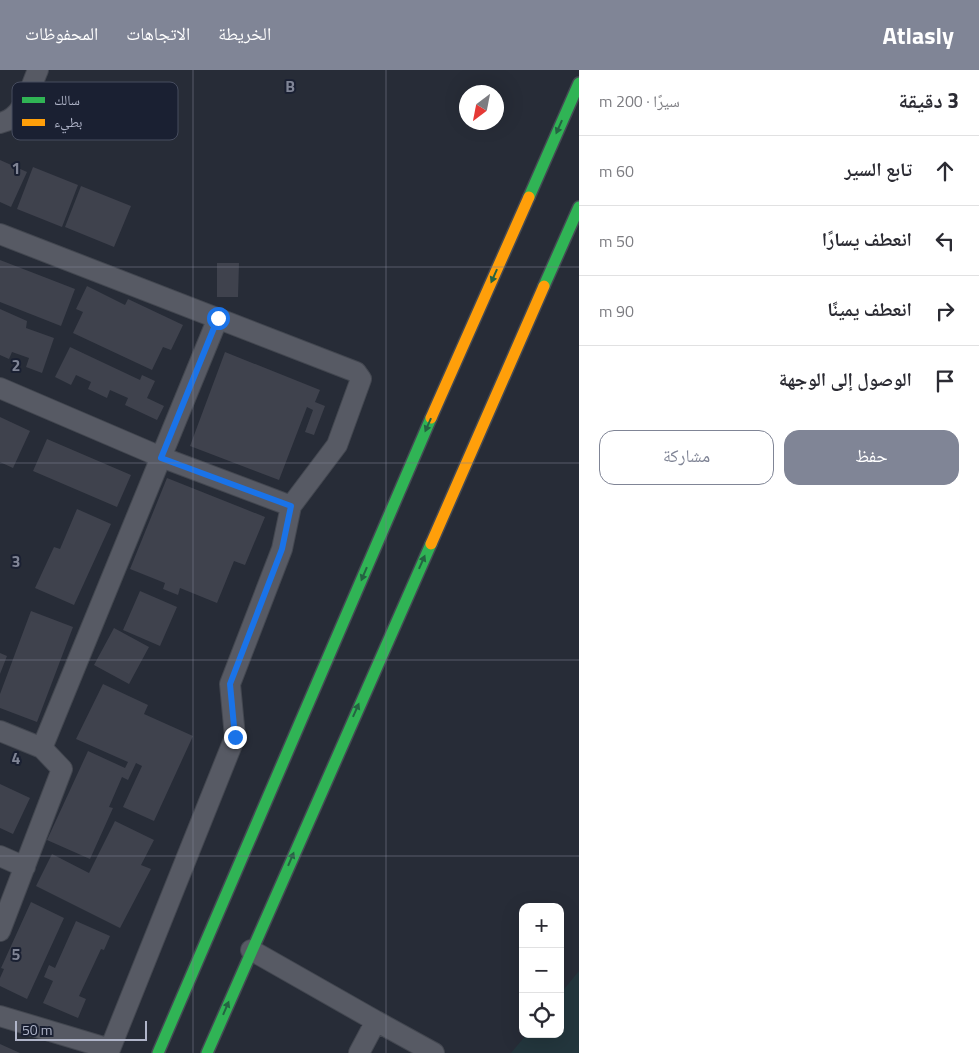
<!DOCTYPE html>
<html lang="ar">
<head>
<meta charset="utf-8">
<style>
  :root { --surface:#fff; --page:#f7f7f7; --text:#2b2b33; --muted:#7c7c81; --line:#e1e1e2; --accent:#808596 }
  body { margin:0; font-family:"Titillium Web","Noto Naskh Arabic",sans-serif; background:var(--page); color:var(--text); direction:rtl }
  .controls { position:absolute; right:15px; bottom:15px; display:grid; overflow:hidden; border-radius:10px; box-shadow:0 5px 20px #0002 }
  .controls button { width:45px; height:45px; display:grid; place-items:center; padding:0; border:0; border-bottom:1px solid var(--line); background:var(--surface); color:var(--text); font:25px sans-serif }
  .compass { position:absolute; left:459px; top:15px; width:45px; height:45px; border-radius:50%; background:var(--surface); box-shadow:0 5px 20px #0002; rotate:212deg }
  .scale { position:absolute; left:15px; bottom:12px; width:132px; box-sizing:border-box; padding-left:5px; border:2px solid #b0b5c9; border-top:0; font-size:14px; line-height:18px; white-space:nowrap; color:#b0b5c9; -webkit-text-stroke:4px #1a2032; paint-order:stroke }
  .stop { position:absolute; width:15px; height:15px; margin:-11px; border:4px solid #1a73e8; border-radius:50%; background:#fff }
  .stop.end { background:#1a73e8; border-color:#fff; box-shadow:0 1px 5px #0008 }
  .list { margin:0; padding:0; list-style:none }
  h2 { display:flex; justify-content:space-between; align-items:center; height:65px; margin:0; padding:0 20px; font-size:21px }
  h2 small { font-size:16px; font-weight:400; color:var(--muted) }
  .list li { display:grid; grid-template-columns:32px 1fr auto; gap:15px; align-items:center; box-sizing:border-box; height:70px; padding:0 20px; border-top:1px solid var(--line) }
  .list b { display:block; font-size:19px; white-space:nowrap }
  .list em { font-size:16px; font-style:normal; color:var(--muted) }
  .actions { display:flex; gap:10px; padding:15px 20px }
  .actions a { flex:1; padding:11px 0; border:1px solid var(--accent); border-radius:15px; text-align:center; font-size:18px; color:var(--accent) }
  .actions .main { background:var(--accent); color:#fff }
  .icon { flex:none; width:28px; height:28px; fill:none; stroke:currentColor; stroke-width:2; stroke-linecap:round; stroke-linejoin:round }
  .map { position:relative; flex:none; width:579px; height:983px; overflow:hidden; direction:ltr }
  header { display:flex; align-items:center; gap:30px; box-sizing:border-box; height:70px; padding:0 25px; background:var(--accent); color:#fff }
  header strong { font-size:24px }
  nav { display:flex; gap:28px; margin-inline-start:auto; font-size:18px }
  main { display:flex }
  aside { flex:1; background:var(--surface) }
  .map>svg:first-child { display:block }
</style>
</head>
<body>
<header>
<strong>Atlasly</strong>
<nav><a>الخريطة</a><a>الاتجاهات</a><a>المحفوظات</a></nav>
</header>
<main>
<aside>
<h2>3 دقيقة<small>سيرًا · 200 m</small></h2>
<ul class="list">
<li><svg class="icon" aria-label="ahead" viewBox="0 0 24 24"><path d="M12 20V5M6 11l6-6 6 6"/></svg><div><b>تابع السير</b></div><em>60 m</em></li>
<li><svg class="icon" aria-label="left" viewBox="0 0 24 24"><path d="M17 20v-9H6M10 6l-5 5 5 5"/></svg><div><b>انعطف يسارًا</b></div><em>50 m</em></li>
<li><svg class="icon" aria-label="right" viewBox="0 0 24 24"><path d="M7 20v-9h11M14 6l5 5-5 5"/></svg><div><b>انعطف يمينًا</b></div><em>90 m</em></li>
<li><svg class="icon" aria-label="arrive" viewBox="0 0 24 24"><path d="M6 21V4h12l-3 4 3 4H6"/></svg><div><b>الوصول إلى الوجهة</b></div></li>
</ul>
<div class="actions"><a class="main">حفظ</a><a>مشاركة</a></div>
</aside>
<div class="map">
<svg width="579" height="983" viewBox="0 0 579 983">
  <rect width="100%" height="100%" fill="#272c37"/>
  <path fill="#23363d" d="M579 901V983H511L527 964H560V924Z"/>
  <path fill="#3f424d" d="M0 90 27 102 11 137 0 132Z
    M33 97 78 115 62 157 17 139Z
    M81 116 131 136 114 177 65 157Z
    M0 190 75 219 61 256 0 232Z
    M217 193H239L238 227H217Z
    M87 216 125 235 128 229 183 255 171 280 163 277 152 300 73 263 83 242 76 239Z
    M0 239 27 251 26 258 54 268 42 303 26 297 29 288 12 282 9 289 0 285Z
    M70 277 140 310 142 305 155 311 147 328 164 336 157 350 125 335 128 328 110 320 107 328 88 319 91 312 76 305 71 315 55 307Z
    M225 282 320 320 315 332 325 336 314 365 305 362 313 340 307 337 279 410 190 376Z
    M0 347 30 361 13 398 0 392Z
    M47 369 131 405 117 437 33 401Z
    M167 408 265 447 245 495 234 491 217 533 180 518 178 525 163 519 165 513 130 499Z
    M77 439 111 454 74 535 35 518 54 477 60 479Z
    M140 521 177 537 160 576 123 560Z
    M31 541 73 557 37 652 0 638V624Z
    M114 558 149 577 129 614 94 595Z
    M0 583 7 586 0 604Z
    M103 614 148 635 144 644 193 666 154 751 123 737 142 696 136 693 128 710 122 707 109 737 113 738 90 789 47 770 88 681 125 698 128 692 76 669Z
    M0 714 30 728 13 764 0 758Z
    M115 751 154 770 141 795 151 799 120 858 36 816 52 784 89 803Z
    M31 832 64 848 27 929 0 916V908L4 899 1 898Z
    M76 851 110 866 104 880 101 879 79 926 86 929 78 948 43 933 53 911 44 907 49 895 55 898Z
    M0 974 20 983H0Z"/>
  <g fill="none" stroke-linecap="round" stroke-linejoin="round">
    <g stroke="#434750" stroke-width="22">
      <path id="street" d="M0 53C24 48 29 20 38 0
        M0 164 356 302 361 309 337 375 291 436 282 479 230 614 235 667 110 979 0 946
        M0 318 161 387 291 436
        M0 661 42 678 62 699 0 861
        M42 678 218 248
        M0 786 25 797
        M251 880 376 951
        M359 983 376 951 434 983"/>
    </g>
    <g stroke="#444953" stroke-width="14">
      <path id="fast" d="M529 127 579 13
        M544 216 579 137
        M158 983 431 348
        M207 983 431 474"/>
    </g>
    <g stroke="#444953" stroke-width="14">
      <path id="slow" d="M431 348 529 127
        M431 474 544 216"/>
    </g>
    <use href="#street" stroke="#575a64" stroke-width="20"/>
    <use href="#fast" stroke="#30b455" stroke-width="11"/>
    <use href="#slow" stroke="#ff9f0a" stroke-width="11"/>
  </g>
  <defs><path id="oneway-solid" d="M-6-.8H1V-3.2L6.5 0L1 3.2V.8H-6Z" transform="scale(1.25)"/></defs>
  <g fill="#246342">
    <use href="#oneway-solid" transform="translate(559 57) rotate(114)"/>
    <use href="#oneway-solid" transform="translate(494 206) rotate(114)"/>
    <use href="#oneway-solid" transform="translate(428 355) rotate(114)"/>
    <use href="#oneway-solid" transform="translate(422 492) rotate(-66)"/>
    <use href="#oneway-solid" transform="translate(364 504) rotate(113)"/>
    <use href="#oneway-solid" transform="translate(356 640) rotate(-66)"/>
    <use href="#oneway-solid" transform="translate(291 789) rotate(-67)"/>
    <use href="#oneway-solid" transform="translate(226 938) rotate(-67)"/>
  </g>
  <g fill="none" stroke-linecap="round" stroke-linejoin="round">
    <path stroke="#1a73e8" stroke-width="6" d="M218 248 161 388 291 436 282 479 230 614 235 667"/>
  </g>
  <path fill="none" stroke="#808596" stroke-width="1" stroke-opacity="0.55" d="M193 0V983M386 0V983M0 197H579M0 393H579M0 590H579M0 786H579"/>
  <rect x="12" y="12" width="166" height="58" rx="8" fill="#1a2032" stroke="#474d5f" stroke-width="1"/>
  <rect x="22" y="27" width="23" height="6" fill="#30b455"/>
  <rect x="22" y="49" width="23" height="7" fill="#ff9f0a"/>
  <g font-size="14" fill="#b0b5c9">
    <text x="54" y="35">سالك</text>
    <text x="54" y="57">بطيء</text>
  </g>
  <g font-size="16" text-anchor="middle" font-weight="bold" fill="#808596" stroke="#1a2032" stroke-width="4" stroke-linejoin="round" paint-order="stroke">
    <text x="290" y="22">B</text>
    <text x="16" y="104">1</text>
    <text x="16" y="301">2</text>
    <text x="16" y="497">3</text>
    <text x="16" y="694">4</text>
    <text x="16" y="890">5</text>
  </g>
</svg>
<div class="controls">
<button>+</button>
<button>−</button>
<button><svg class="icon" aria-label="locate" viewBox="0 0 24 24"><circle cx="12" cy="12" r="6"/><path d="M12 2v4M12 18v4M2 12h4M18 12h4"/></svg></button>
</div>
<svg class="compass" viewBox="-18 -18 36 36"><path d="M0-13l5 13h-10z" fill="#e53935"/><path d="M0 13l5-13h-10z" fill="#7c7c81"/></svg>
<div class="scale">50 m</div>
<div class="stop" style="left:218px;top:248px"></div>
<div class="stop end" style="left:235px;top:667px"></div>
</div>
</main>
</body>
</html>
